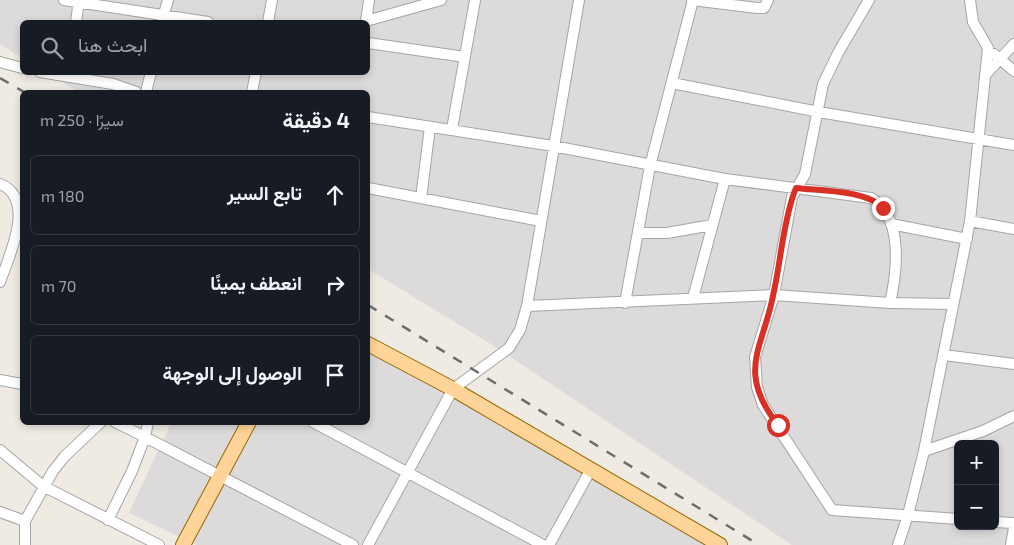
<!DOCTYPE html>
<html lang="ar">
<head>
<meta charset="utf-8">
<style>
  :root { --surface:#171b24; --page:#242831; --text:#f1f3f6; --muted:#9ea1a6; --line:#363941 }
  body { margin:0; font-family:"Exo 2",Vazirmatn,sans-serif; background:var(--page); color:var(--text); direction:rtl }
  .controls { position:absolute; right:15px; bottom:15px; display:grid; overflow:hidden; border-radius:8px; box-shadow:0 2px 8px #0003 }
  .controls button { width:45px; height:45px; display:grid; place-items:center; padding:0; border:0; border-bottom:1px solid var(--line); background:var(--surface); color:var(--text); font:25px sans-serif }
  .stop { position:absolute; width:15px; height:15px; margin:-11px; border:4px solid #d93025; border-radius:50%; background:#fff }
  .stop.end { background:#d93025; border-color:#fff; box-shadow:0 1px 5px #0008 }
  .list { margin:0; padding:0; list-style:none }
  h2 { display:flex; justify-content:space-between; align-items:center; height:65px; margin:0; padding:0 20px; font-size:21px }
  h2 small { font-size:16px; font-weight:400; color:var(--muted) }
  .list li { display:grid; grid-template-columns:32px 1fr auto; gap:15px; align-items:center; box-sizing:border-box; height:80px; margin:0 10px 10px; padding:0 10px; border:1px solid var(--line); border-radius:8px }
  .list b { display:block; font-size:19px; white-space:nowrap }
  .list em { font-size:16px; font-style:normal; color:var(--muted) }
  .icon { flex:none; width:28px; height:28px; fill:none; stroke:currentColor; stroke-width:2; stroke-linecap:round; stroke-linejoin:round }
  .map { position:relative; flex:none; width:1014px; height:545px; overflow:hidden; direction:ltr }
  .search { position:absolute; background:var(--surface); box-shadow:0 2px 8px #0003; left:20px; top:20px; width:350px; height:55px; display:flex; align-items:center; gap:12px; box-sizing:border-box; padding:0 18px; border-radius:8px; color:var(--muted); font-size:19px }
  .panel { position:absolute; background:var(--surface); box-shadow:0 2px 8px #0003; left:20px; top:90px; width:350px; height:335px; border-radius:8px; direction:rtl }
  .map>svg:first-child { display:block }
</style>
</head>
<body>
<div class="map">
<svg width="1014" height="545" viewBox="0 0 1014 545">
  <rect width="100%" height="100%" fill="#efebe3"/>
  <path fill="#dcdada" fill-rule="evenodd" d="M0 0H1014V545H792L494 346 368 269V92H79L47 73 368 72V22H22V58L0 44ZM958 444H995V526H958Z
    M368 347 711 545H197L129 513 171 423 368 422Z"/>
  <g fill="none" stroke-linecap="round" stroke-linejoin="round">
    <g stroke="#a5a5a5" stroke-width="12">
      <path id="minor" d="M64 0 208 22
        M692 0 757 8H764L768 0
        M869 0 838 53 823 84 805 174 792 197 774 295 755 357 757 387 763 405 832 510 958 519
        M162 21 168 0
        M366 21 441 0
        M76 22 79 0
        M268 22 272 0
        M366 22 369 0
        M368 43 465 57
        M994 54 1014 71
        M0 62 22 68
        M40 72 113 84 136 92
        M985 75 1014 44
        M672 83 819 112 1014 145
        M146 92 151 72
        M252 92 256 72
        M368 117 553 146 725 179 871 198C904 217 897 272 890 303
        M452 129 475 0
        M0 184C37 199 9 256 0 282
        M368 188 541 221
        M421 198 430 127
        M970 221 1014 229
        M891 224 967 239
        M638 233H667L712 225
        M693 298 725 179
        M625 303 650 166 693 0
        M527 306 774 295 890 303 953 304
        M944 355 1014 364
        M0 380 22 384
        M115 422 145 437 148 422
        M313 422 543 545
        M0 450 43 486 159 545
        M924 451 983 431 1014 416
        M0 512 25 521
        M108 520 132 471 145 437 353 545
        M995 522 1014 523
        M25 545V521L53 471 65 456 101 422
        M368 545 453 389 509 348 520 330 527 306 579 0
        M549 545 590 471
        M898 545 908 515 924 451 970 221 988 48 973 22 970 0
        M1011 545 1014 528"/>
    </g>
    <g stroke="#976700" stroke-width="16">
      <path id="major" d="M368 344 453 389 720 545
        M183 545 249 422"/>
    </g>
    <use href="#minor" stroke="#fff" stroke-width="10"/>
    <use href="#major" stroke="#ffd498" stroke-width="14"/>
    <path stroke="#6c6c6c" stroke-width="2.5" stroke-dasharray="10 10" stroke-linecap="butt" d="M0 78 24 92
      M368 305 759 545"/>
  </g>
  <g fill="none" stroke-linecap="round" stroke-linejoin="round">
    <path stroke="#d93025" stroke-width="6" d="M778 425C735 370 764 348 774 291 781 259 783 224 794 193L796 188C820 191 867 190 883 208"/>
  </g>
</svg>
<div class="controls">
<button>+</button>
<button>−</button>
</div>
<div class="stop" style="left:778px;top:425px"></div>
<div class="stop end" style="left:883px;top:208px"></div>
<div class="search"><svg class="icon" aria-label="search" viewBox="0 0 24 24"><circle cx="10" cy="10" r="6"/><path d="M15 15l6 6"/></svg>ابحث هنا</div>
<section class="panel">
<h2>4 دقيقة<small>سيرًا · 250 m</small></h2>
<ul class="list">
<li><svg class="icon" aria-label="ahead" viewBox="0 0 24 24"><path d="M12 20V5M6 11l6-6 6 6"/></svg><div><b>تابع السير</b></div><em>180 m</em></li>
<li><svg class="icon" aria-label="right" viewBox="0 0 24 24"><path d="M7 20v-9h11M14 6l5 5-5 5"/></svg><div><b>انعطف يمينًا</b></div><em>70 m</em></li>
<li><svg class="icon" aria-label="arrive" viewBox="0 0 24 24"><path d="M6 21V4h12l-3 4 3 4H6"/></svg><div><b>الوصول إلى الوجهة</b></div></li>
</ul>
</section>
</div>
</body>
</html>
